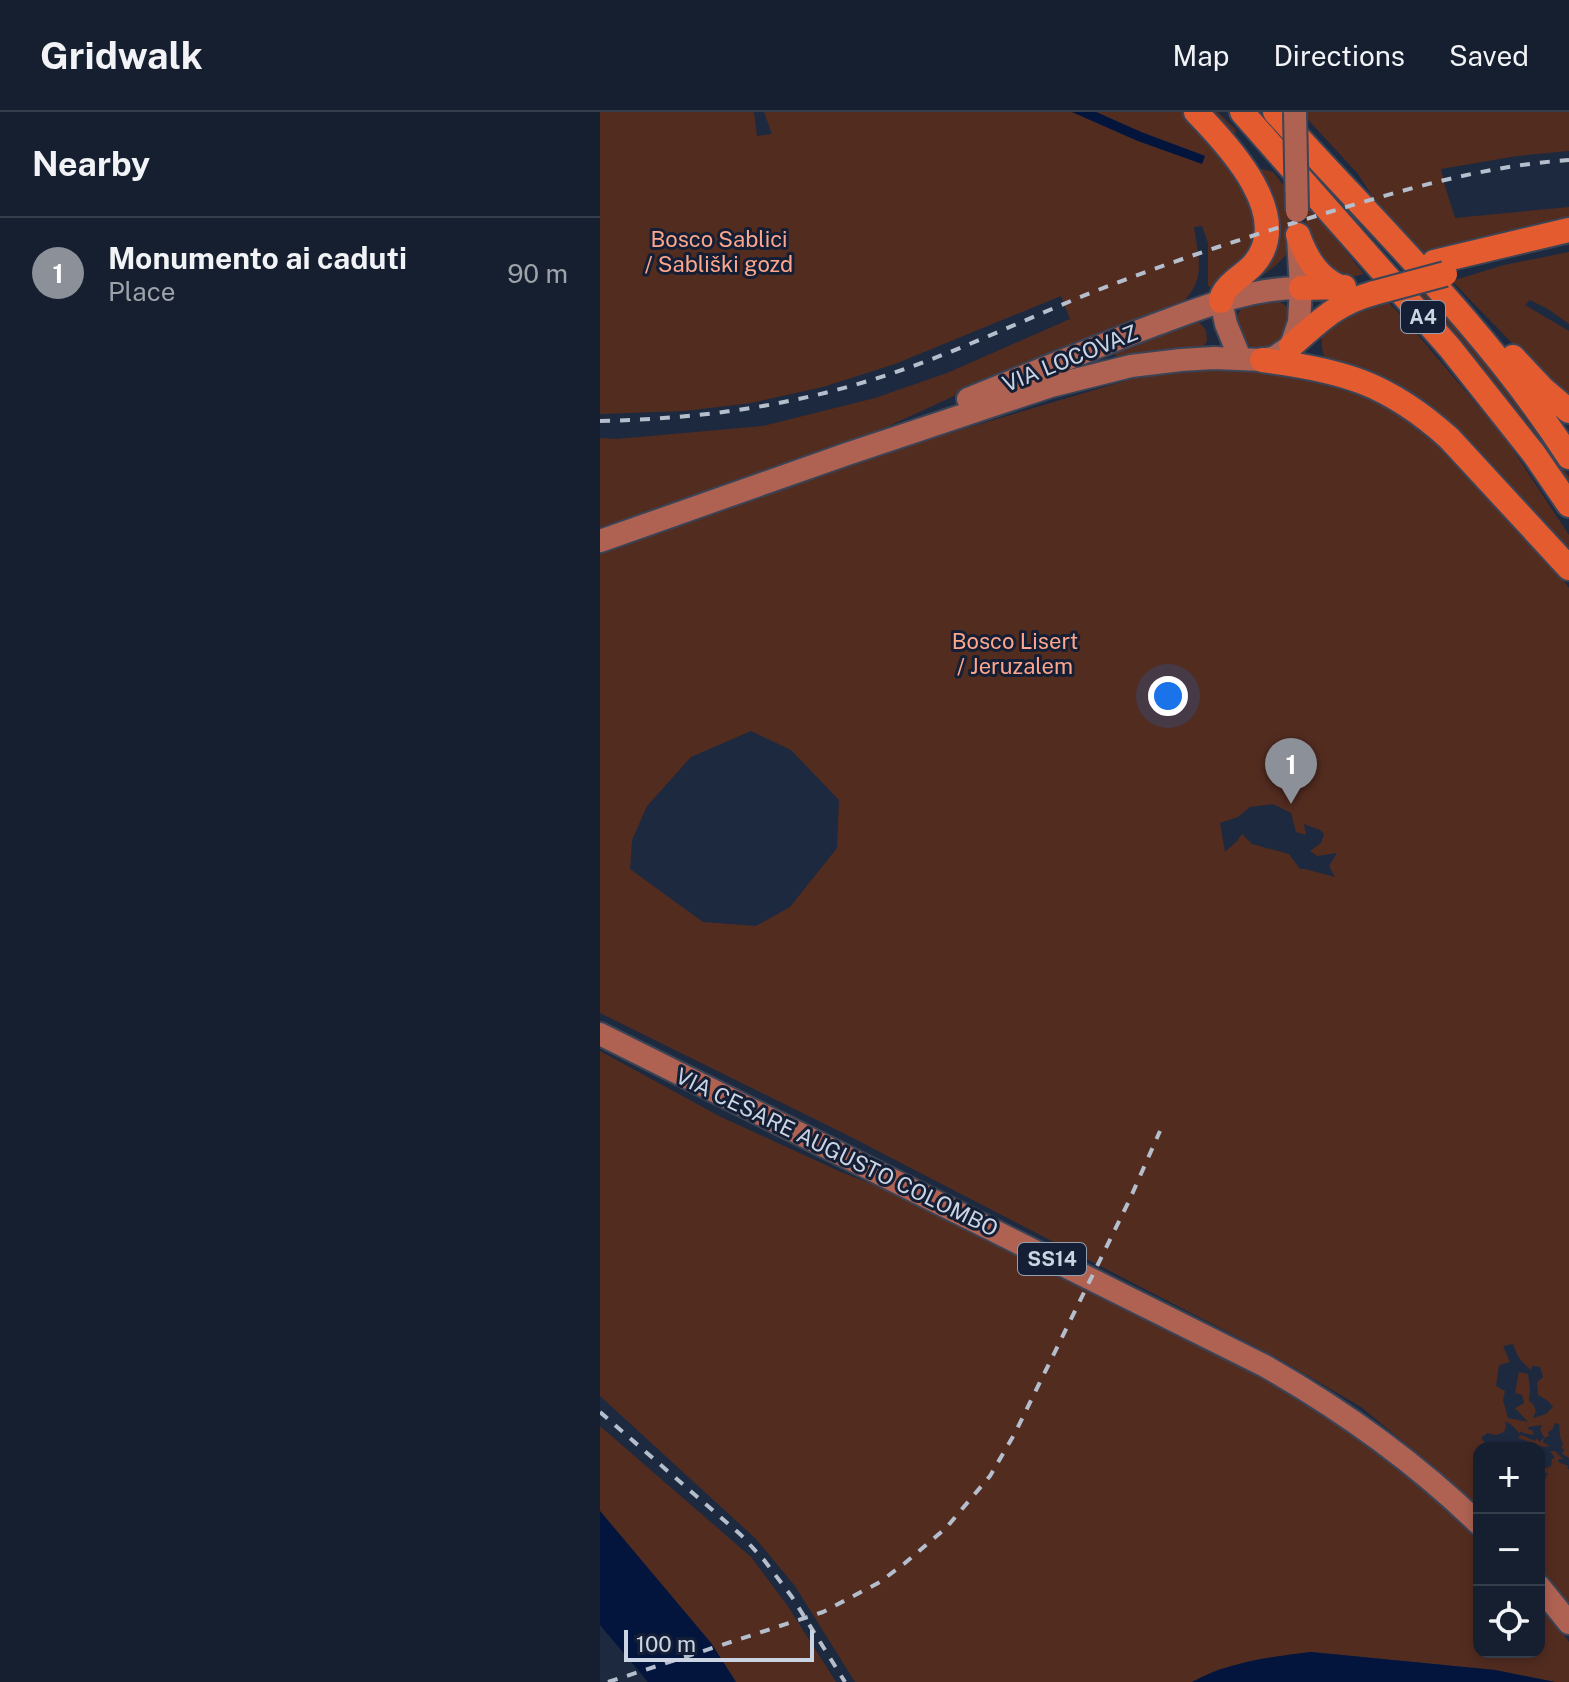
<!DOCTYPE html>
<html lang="en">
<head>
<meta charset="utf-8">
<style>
  :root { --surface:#161f2f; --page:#232c3b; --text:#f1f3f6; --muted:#9ea2aa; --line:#353d4b; --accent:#8c9099 }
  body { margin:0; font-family:"Public Sans",sans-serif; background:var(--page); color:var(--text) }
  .controls { position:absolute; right:24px; bottom:24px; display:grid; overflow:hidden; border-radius:16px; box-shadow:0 4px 12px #0003 }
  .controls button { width:72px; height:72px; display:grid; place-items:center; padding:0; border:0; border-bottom:2px solid var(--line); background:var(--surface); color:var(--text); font:40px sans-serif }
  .scale { position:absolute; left:24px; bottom:20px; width:190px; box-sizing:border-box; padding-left:8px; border:4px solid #cbd4e2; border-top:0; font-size:22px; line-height:28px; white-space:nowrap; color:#cbd4e2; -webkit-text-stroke:6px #141f35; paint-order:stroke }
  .you { position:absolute; left:568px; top:584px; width:28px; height:28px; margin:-20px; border:6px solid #fff; border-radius:50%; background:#1a73e8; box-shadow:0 0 0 12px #1a73e833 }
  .badge { display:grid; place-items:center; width:52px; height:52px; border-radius:50%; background:var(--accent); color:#fff; font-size:26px; font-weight:700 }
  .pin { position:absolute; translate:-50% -66px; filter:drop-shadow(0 2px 4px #0008) }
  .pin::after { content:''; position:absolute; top:42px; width:28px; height:24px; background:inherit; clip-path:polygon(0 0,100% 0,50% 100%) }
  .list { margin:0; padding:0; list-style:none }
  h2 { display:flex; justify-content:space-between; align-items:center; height:104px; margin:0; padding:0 32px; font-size:34px }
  h2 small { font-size:26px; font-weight:400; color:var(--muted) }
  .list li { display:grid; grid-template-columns:52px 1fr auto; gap:24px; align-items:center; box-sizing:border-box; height:112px; padding:0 32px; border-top:2px solid var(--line) }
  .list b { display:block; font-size:30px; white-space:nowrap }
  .list p { margin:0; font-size:26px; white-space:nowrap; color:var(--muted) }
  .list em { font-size:26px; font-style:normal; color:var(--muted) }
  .icon { flex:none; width:44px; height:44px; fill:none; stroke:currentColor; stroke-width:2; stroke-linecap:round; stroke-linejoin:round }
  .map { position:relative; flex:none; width:969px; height:1570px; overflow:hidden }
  header { display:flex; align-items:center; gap:48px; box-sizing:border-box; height:112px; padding:0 40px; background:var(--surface); border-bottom:2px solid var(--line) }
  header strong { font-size:38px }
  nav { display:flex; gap:44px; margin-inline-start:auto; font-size:28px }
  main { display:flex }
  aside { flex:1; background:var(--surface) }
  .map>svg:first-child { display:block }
</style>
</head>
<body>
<header>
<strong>Gridwalk</strong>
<nav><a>Map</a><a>Directions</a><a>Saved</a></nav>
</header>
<main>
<aside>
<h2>Nearby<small></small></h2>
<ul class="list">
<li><span class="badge">1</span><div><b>Monumento ai caduti</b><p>Place</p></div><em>90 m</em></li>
</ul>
</aside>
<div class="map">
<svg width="969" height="1570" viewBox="0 0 969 1570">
  <rect width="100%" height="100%" fill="#1d293f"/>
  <path fill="#532c20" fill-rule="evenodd" d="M0 0H154L157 24 172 22 164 0H472L538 29 602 51 605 44 541 20 496 0H587L597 9 653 90 657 134 613 176 608 174V131L602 114 594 115C599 148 607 171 577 195L472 235 354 284 239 337 0 422V326L16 327 163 314 275 286 347 261 470 207 461 184 295 252 223 275 151 291 85 299 0 302Z
    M605 0H618L636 18 635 21 639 35 659 59 662 57 673 60 686 76 690 106V134L684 145 674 155 650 172 673 132Z
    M701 0H969V39L917 44 841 57 845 74 855 106 969 95V111L827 144 790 112 758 62Z
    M706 90 764 162 744 167 738 166 705 124Z
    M969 140V212L948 197 930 188 925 193 969 219V290L852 169 904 153Z
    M823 176 893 260 926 303 969 365V379L811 179Z
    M674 186 689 196 693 217 674 236 654 237C642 228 628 203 647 192 655 188 666 188 674 186Z
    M784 186 801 203 905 326 969 423V446L926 392 724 244C711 205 757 196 784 186Z
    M599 210 606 218 607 229 600 239 517 247 515 241 517 238 588 211Z
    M628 256 715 268 791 294 858 346 929 423 969 476V1346L962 1342 964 1338 961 1335 963 1333 960 1324 959 1312 955 1311 952 1318 948 1320 949 1324 944 1326 943 1330 948 1333 949 1335 935 1334 931 1330 918 1326 919 1324 922 1323 935 1329 936 1326 940 1330 944 1325 940 1318 942 1313 928 1315 929 1318H932L934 1323 923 1321 922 1319 919 1321 913 1314 905 1309 906 1315 904 1320 896 1323 887 1321 881 1326 885 1331 886 1336H879V1396L852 1370 761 1295 674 1244 249 1024 0 901V441L316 331 538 265ZM151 619 191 638 239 688 237 736 190 795 156 814 103 810 30 757 32 728 47 694 91 645ZM673 692 691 701 696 720 706 723 704 712 720 718 724 722 721 731 710 739 717 744 737 741 729 754 735 765 705 757H700L689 742 652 732 642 722 637 729 625 740 620 711 638 705 650 695ZM913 1232C917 1244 921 1250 931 1258L932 1254 940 1255 943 1265 937 1270 938 1283 948 1289 953 1295 946 1302 933 1306 936 1299 933 1292 929 1289 930 1278 928 1262 919 1260 915 1281 922 1283 924 1291 915 1296 928 1310 908 1306 903 1288 905 1279 896 1274 899 1253 910 1250 903 1234Z
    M0 939 119 1004 241 1060 307 1086 638 1250 719 1294 800 1355 879 1424V1540H939V1490L969 1530V1570H955L895 1558 711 1540 660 1547 617 1558 592 1570H255L195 1474 156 1427 0 1284Z
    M0 1314 151 1445 187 1493 236 1570H136L111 1531 0 1399Z
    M950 1339H955L963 1347H959L958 1350 969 1354 967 1355 969 1358V1495L939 1460V1361L945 1367 948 1361H944V1357L951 1354 952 1347 955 1346Z"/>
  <path fill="#04153d" d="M472 0H496L541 20 605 44 602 52 538 29Z
    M0 1399 111 1531 136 1570H48L0 1513Z
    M711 1540 895 1558 955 1570H592C628 1550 670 1545 711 1540Z"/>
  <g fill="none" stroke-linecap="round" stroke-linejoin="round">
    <g stroke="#3a4456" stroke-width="26">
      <path id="primary" d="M621 189 626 212 640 246
        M368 287C429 262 490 237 552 214 601 196 648 176 701 176
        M0 429 247 342 451 274 531 254 581 248 614 246 662 248 675 245 691 234 699 210 701 176 698 125
        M0 922 665 1254C742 1298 815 1350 879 1412
        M939 1474 969 1511"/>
    </g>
    <g stroke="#3a4456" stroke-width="28">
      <path id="highway" d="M596 0C629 34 696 105 653 153 643 164 622 174 621 189
        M642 0 850 236 934 342 969 393
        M675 0C776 112 887 217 969 345
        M698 123C706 145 717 165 740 175
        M834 150 969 118
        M701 176 744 175
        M691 234C720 209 735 192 774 181
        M913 245 943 277 969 299
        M662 248C742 258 788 271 849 326L969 456"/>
    </g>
    <use href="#primary" stroke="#af6252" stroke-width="22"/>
    <use href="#highway" stroke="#e45b2f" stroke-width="24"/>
    <path stroke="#b5becd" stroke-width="4" stroke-dasharray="10 10" stroke-linecap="butt" d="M0 309C92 307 179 296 268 269 345 246 418 210 493 180 566 151 641 127 716 104 799 79 882 54 969 48
      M0 1300 141 1423 164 1448 192 1485 245 1570
      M8 1570 223 1500 280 1470 305 1451 346 1416 390 1364 415 1321 529 1089 560 1019"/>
    <g stroke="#3a4456" stroke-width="26" stroke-linecap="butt">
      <path id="primary-bridge" d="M695 0 697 99"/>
    </g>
    <g stroke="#3a4456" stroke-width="28" stroke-linecap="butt">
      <path id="highway-bridge" d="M774 181 845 162"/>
    </g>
    <use href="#primary-bridge" stroke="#af6252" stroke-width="22"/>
    <use href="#highway-bridge" stroke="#e45b2f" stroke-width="24"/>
  </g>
  <g text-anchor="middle" stroke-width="6" stroke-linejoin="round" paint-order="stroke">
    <g fill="#141f35" stroke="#949eae" stroke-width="2">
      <rect x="801" y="189" width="44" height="32" rx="6"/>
      <rect x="418" y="1131" width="68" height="32" rx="6"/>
    </g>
    <g font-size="20" font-weight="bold" fill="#cbd4e2">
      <text x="823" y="212">A4</text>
      <text x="452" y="1154">SS14</text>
    </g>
    <g font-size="22" fill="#fda68b" stroke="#141f35">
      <text x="119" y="135">Bosco Sablici<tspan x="119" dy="25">/ Sabliški gozd</tspan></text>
      <text x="415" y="537">Bosco Lisert<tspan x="415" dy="25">/ Jeruzalem</tspan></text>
    </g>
    <g font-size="22" fill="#cbd4e2" stroke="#141f35">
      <text transform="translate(470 246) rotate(-22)" y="8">VIA LOCOVAZ</text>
      <text transform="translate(237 1040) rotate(26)" y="8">VIA CESARE AUGUSTO COLOMBO</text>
    </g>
  </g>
</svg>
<div class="controls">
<button>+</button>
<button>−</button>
<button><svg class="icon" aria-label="locate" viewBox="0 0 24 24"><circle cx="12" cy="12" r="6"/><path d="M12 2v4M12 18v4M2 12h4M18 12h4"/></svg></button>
</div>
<div class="scale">100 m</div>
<div class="you"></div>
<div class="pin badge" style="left:691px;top:692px">1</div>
</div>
</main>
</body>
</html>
